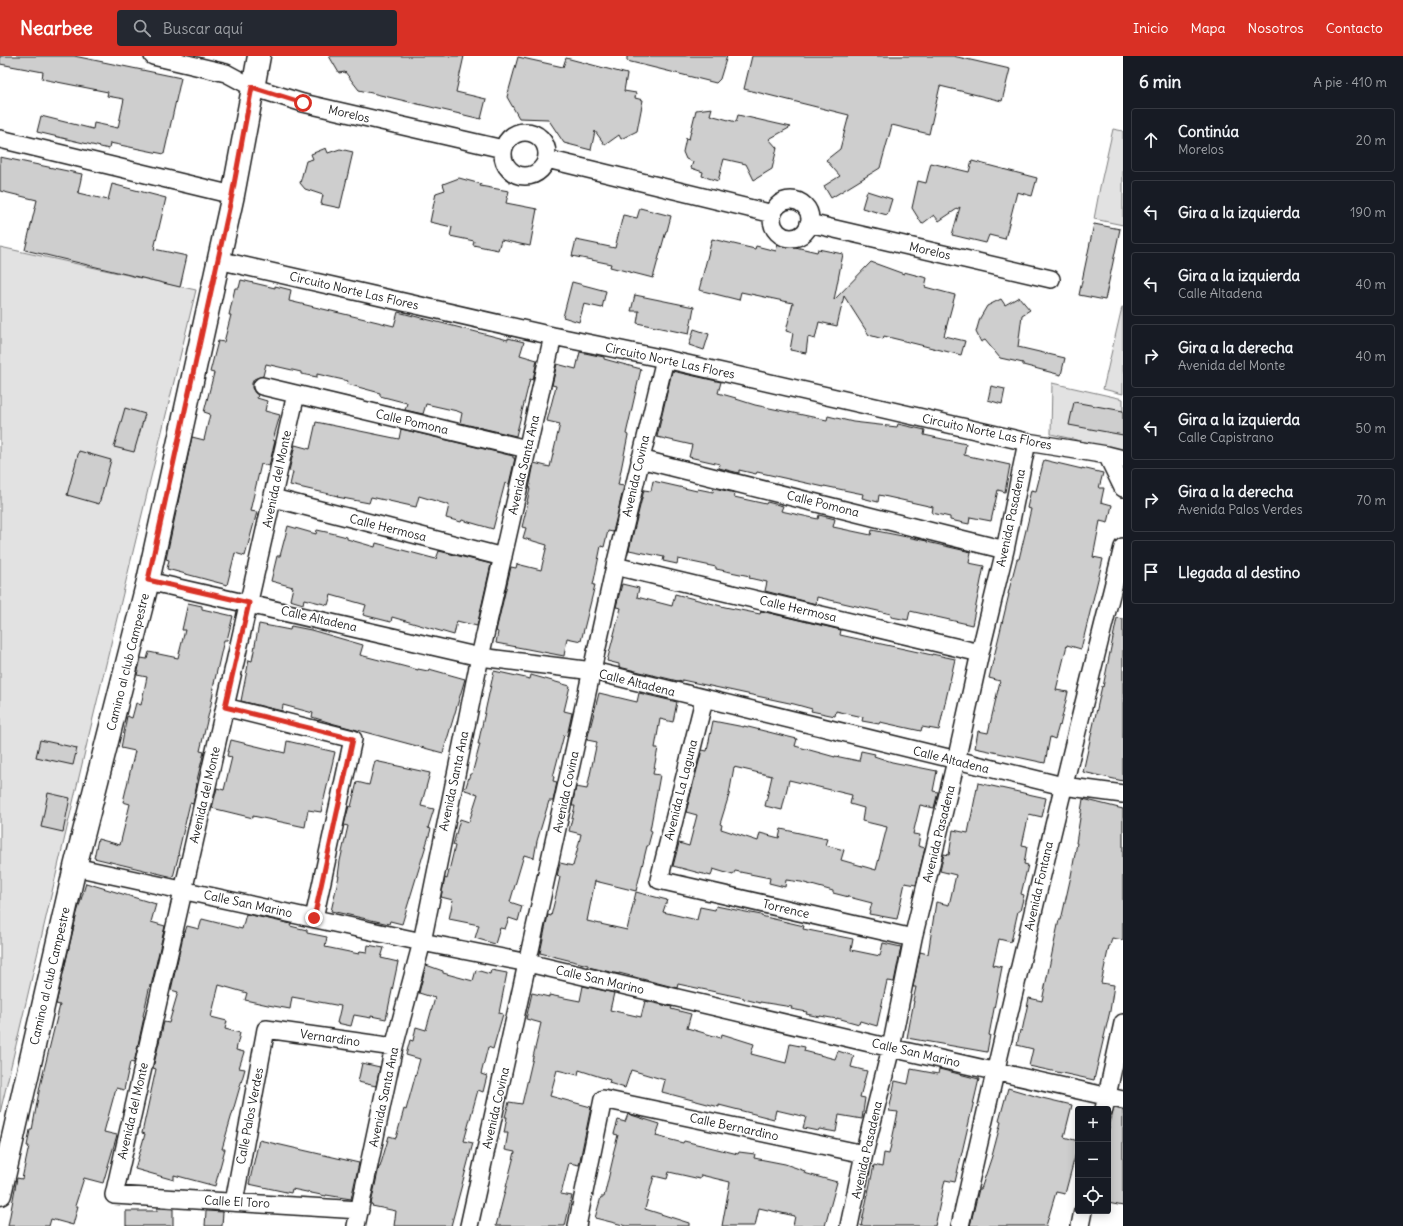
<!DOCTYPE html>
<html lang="es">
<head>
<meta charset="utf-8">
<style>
  :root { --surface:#171b24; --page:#242831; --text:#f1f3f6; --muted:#9ea1a6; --line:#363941; --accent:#d93025 }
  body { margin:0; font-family:Delius,sans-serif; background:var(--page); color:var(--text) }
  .controls { position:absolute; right:12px; bottom:12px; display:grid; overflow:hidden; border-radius:4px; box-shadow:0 2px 10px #0003 }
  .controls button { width:36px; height:36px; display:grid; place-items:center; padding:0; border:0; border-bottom:1px solid var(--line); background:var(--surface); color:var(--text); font:20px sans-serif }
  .stop { position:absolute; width:12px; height:12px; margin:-9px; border:3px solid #d93025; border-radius:50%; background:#fff }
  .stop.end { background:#d93025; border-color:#fff; box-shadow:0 1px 4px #0008 }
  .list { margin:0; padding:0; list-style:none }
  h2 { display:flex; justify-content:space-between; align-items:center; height:52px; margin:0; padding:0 16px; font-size:17px }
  h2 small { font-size:13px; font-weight:400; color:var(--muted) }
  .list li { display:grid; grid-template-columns:26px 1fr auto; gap:12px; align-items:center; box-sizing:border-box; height:64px; margin:0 8px 8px; padding:0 8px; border:1px solid var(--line); border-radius:4px }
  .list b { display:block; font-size:15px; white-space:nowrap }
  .list p { margin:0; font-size:13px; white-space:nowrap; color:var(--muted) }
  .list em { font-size:13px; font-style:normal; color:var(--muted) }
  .icon { flex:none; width:22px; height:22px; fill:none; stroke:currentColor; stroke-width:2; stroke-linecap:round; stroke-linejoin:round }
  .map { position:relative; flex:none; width:1123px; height:1170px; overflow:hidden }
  header { display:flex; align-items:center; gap:24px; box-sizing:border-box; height:56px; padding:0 20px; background:var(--accent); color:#fff }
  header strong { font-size:19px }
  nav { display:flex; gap:22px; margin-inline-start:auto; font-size:14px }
  .search { width:280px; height:36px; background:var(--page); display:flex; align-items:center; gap:10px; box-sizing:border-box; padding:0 14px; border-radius:4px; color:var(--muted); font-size:15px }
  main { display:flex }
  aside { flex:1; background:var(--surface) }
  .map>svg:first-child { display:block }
</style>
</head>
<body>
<header>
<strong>Nearbee</strong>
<div class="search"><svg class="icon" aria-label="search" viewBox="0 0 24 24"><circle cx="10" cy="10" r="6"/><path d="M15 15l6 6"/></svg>Buscar aquí</div>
<nav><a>Inicio</a><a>Mapa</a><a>Nosotros</a><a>Contacto</a></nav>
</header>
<main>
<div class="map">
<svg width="1123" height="1170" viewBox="0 0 1123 1170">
  <rect width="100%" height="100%" fill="#fff"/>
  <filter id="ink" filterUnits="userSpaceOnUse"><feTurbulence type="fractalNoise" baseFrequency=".025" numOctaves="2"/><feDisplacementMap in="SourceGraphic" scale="8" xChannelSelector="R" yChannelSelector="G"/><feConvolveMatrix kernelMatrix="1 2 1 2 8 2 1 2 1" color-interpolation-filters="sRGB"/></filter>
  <g filter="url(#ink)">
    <path fill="#e2e2e2" stroke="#7f7f7f" d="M1113 73 1123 75V169L1094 163 1100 131Z
      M0 191 196 234 87 687 0 1057Z
      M1122 251H1123V338L1103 333Z
      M1052 327 1123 343V395L1051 378Z"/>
    <path fill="#cecece" stroke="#1c1c1c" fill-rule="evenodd" d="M0 0H74L181 22 164 98 110 87 109 93 37 76 41 60 93 73 94 67 118 72 124 43 107 40 108 36 42 23 43 16 0 8Z
      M329 0H464L456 36 486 43 481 63 359 34 345 16 339 17Z
      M627 0H727L720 23 716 27 627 5Z
      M752 0H953L1010 13 1002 45 940 30 929 78 892 69 880 112 831 142 824 130 840 120 826 104 840 93 849 59 744 33Z
      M518 1 563 11 566 2 627 18 624 35 636 37 635 42 643 44 637 75 621 83 619 79 605 89 595 75 591 94 564 87 548 63 519 62 507 41Z
      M712 52 710 59 736 66 738 59 791 71 769 83 777 92 772 113 754 124 746 108 724 103 718 125 702 120 703 116 691 112 693 106 686 103 683 96 686 82 689 83 696 54Z
      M326 92 328 97 340 93 353 96 340 152 321 148 323 139 305 133 300 127 306 105 313 103 311 98Z
      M0 101 82 118 78 137 108 144 112 128 166 142 154 193 187 200 180 231 25 194 37 144 0 135Z
      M972 105 1037 122 1032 140 1017 136 1005 183 989 179 986 187 952 179 960 151 939 165 934 159 922 168 912 152 918 125 926 127 931 107 969 116Z
      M459 122 481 128 480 130 509 135 506 147 537 153 530 190 501 184 498 194 473 189 474 185 450 180 452 171 430 166 436 137 445 134 443 128Z
      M867 135 892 143 887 159 862 152Z
      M640 152 671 160 667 175H666L653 222 610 211 611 208 572 200 576 184 615 192 623 159 637 162Z
      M1094 168 1120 173 1105 244 1079 239Z
      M712 183 755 193 756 190 776 195 778 187 817 196 818 193 843 198 834 244 871 206 904 218V216L927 222 925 231 955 239 944 280 965 285 961 299 884 280 883 283 869 279 844 240 837 270 819 266 815 283 808 281 806 297 790 294 793 277 786 275 793 247 741 236 739 244 699 234Z
      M241 224 275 232V230L291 234 289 245 382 267 394 270 398 256 508 284V282L524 286 520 299 537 304 533 324 530 323 516 380 460 367 462 357 457 355 426 348 423 358 405 354 407 347 380 340V337L347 328 348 325 317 318V321L301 318V316L266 308 263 320 259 321 254 323 252 327V332L255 337 258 339 257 342 267 345 265 355 280 359 273 384 275 385 269 410 261 408 250 455 257 456 245 500 235 497 227 529 167 513 169 504 166 503 192 381 204 384 210 358 204 356 214 317 210 316 218 285 224 286 231 259H229L235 232H239Z
      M572 226 606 235 602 252 584 248 579 266 563 261Z
      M635 239 694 251 689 278 637 267 639 255H631Z
      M1019 241 1030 254 1022 259 1018 291 1065 302 1061 319 1023 309V307L1000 302 985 284 981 286 976 276 980 262 987 250 1001 243 1005 249Z
      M694 273 709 278 704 294 689 289Z
      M580 296 604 301V303L641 313 626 378 628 379 618 429 624 430 613 476 608 475 604 491 601 490 593 529H595L581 585 567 582 564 600 496 587 498 576 496 575 511 511 516 512 517 508 541 514 547 489 523 482 526 472 522 471 528 446H527L530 433H529L534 407 550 411 560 368 547 365 556 330 552 329 557 308 576 313Z
      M672 315 721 326 718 337 736 342V343L755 349 827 364 828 360 853 366 897 371 898 368 925 374 924 379 966 388 964 399 1010 409 1005 436 998 434 991 465 970 461 969 468 950 464V461L932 457 933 451 879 439 878 446 862 442 863 438 824 430V431L757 416 756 418 739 414V417L719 412 720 408 689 401 692 389 657 381Z
      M991 330 1005 333 1002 348 988 344Z
      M1074 346 1123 355V379L1069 369Z
      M125 352 145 358 134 396 114 391Z
      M316 366 399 383 401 373 513 400V402H515L509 428 505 427 493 473 462 464 461 466 446 462 449 449 419 440 416 451 371 441 369 447 337 441 338 440 290 429 293 416 289 415 295 389 310 393Z
      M79 395 111 404 99 448 67 439Z
      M1044 404 1082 413V412L1103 417 1099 432H1104L1101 446 1112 449 1108 467 1100 465 1093 501 1103 503 1081 593 1067 589 1056 634 1068 636 1060 670 1059 669 1055 683 1050 681 1045 707 975 692 978 675 988 677 1000 625 989 622 1009 538H1008L1017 503H1019L1031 453 1027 452 1031 434 1036 435Z
      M653 425 697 435 698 433 713 436 714 432 735 437 734 441 766 448 767 446 783 450 781 455 818 463 819 459 835 463 833 471 871 479 872 474 927 485V486L971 496 969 507 984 510 972 569 910 555 908 564 891 561V558L817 541 816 548 765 535 767 526 749 522 750 520 716 513V511L678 503 677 508 663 505 664 501 629 494 644 434 651 435Z
      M288 470 316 478 317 474 331 477 347 481V483L375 491 376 487 436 503 439 495 491 508 477 570 457 565 454 579 392 561 391 566 363 559 366 549 331 539 328 549 304 543 303 548 290 544 293 531 271 525 277 500H280Z
      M622 528 639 532 637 541 672 550 675 538 725 551 760 558 761 555 841 574 840 579 932 599V598L955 603 939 674 922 671 921 675 880 666 879 668 862 665 863 661 836 655 835 660 811 655 812 653 794 648 682 624V626L619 611V608L607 605 621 552 616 551Z
      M188 547 202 550V553L233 560 227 584H224L213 632H214L211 648 200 695 204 696 196 728H197L193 748 190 747 178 798H179L173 821 94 802 98 783 120 789 130 748 123 746 135 695 121 692 127 660 132 662 136 647 141 649 147 621 137 619 141 602 147 603 149 596 178 602 185 574H182Z
      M1117 562 1123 563V725L1083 716 1102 630 1103 631Z
      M259 568 290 574 291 570 311 574 363 589 360 599 418 614V613L428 615 429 613 465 623 443 697 331 667 312 661 313 657 283 649 282 655 241 645 249 604 252 605Z
      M494 615 530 623 531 619 570 630 564 655 572 657 567 680 564 679 553 721H554L553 725 557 726 553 745H549L537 785 534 802 524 799 510 846 522 850 518 865 509 862 505 873 500 872 495 888 475 882 479 869 449 863 453 844 441 841 445 822 447 823 455 790 453 789 460 763 469 766 478 738 465 734 470 718H472L480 688H478Z
      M599 637 637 646 639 637 677 646 673 666 660 663 655 692H658L653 718 660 719 650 774 652 775 648 790H647L636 835 595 825 587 865 627 874 636 836 667 844 663 856 697 864 700 851 715 854 716 850 761 859V860L804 870 803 873 853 883 851 894 880 900 883 887 901 891 894 926 887 925 877 970 860 965 859 968 837 962V963L820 960V961L806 958 807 956 791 953 792 951 760 946V947L744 943V942L678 928 677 932 619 917V918L588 911V909L540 897 548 859 551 860 557 835 560 821 557 820 560 807 573 810 577 795 581 778 569 775 575 750H572L576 731 587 733 597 686 587 684Z
      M713 665 744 671V670L797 683 795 690 835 701V700L859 705 861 695 875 698 874 700 892 706 937 715 933 735 938 736 934 752 920 749 913 778 920 779 918 790 925 792 916 829 905 827 897 863 869 858 872 847 833 837V835L801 826 786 824 785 831 769 827 770 822 735 815 733 819 713 813 711 820 673 810 679 787 689 790 697 759 686 756 702 694 707 695ZM734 711 772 720 765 750 782 754 789 724 852 739 850 748 864 752 862 765 887 771 876 814 841 804 844 794 825 789 827 783 781 773 779 782 760 777 758 785 721 773 722 769 720 768 729 739Z
      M40 684 77 692 73 709 36 701Z
      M231 684 285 697 287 685 335 696 321 756 308 754 305 771 253 760V762L212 752 217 732 224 734 232 701 227 700Z
      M375 705 430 717 421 750 434 753 428 772 431 773 402 868 390 865 389 868 331 855 339 820H338L340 805 348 770 344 769 349 750 351 751 357 726 369 729Z
      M978 727 1046 742 1042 761 1029 758 1022 789 1027 790 1024 808 1028 809 1021 838 1024 839 1020 855H1018L1011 886 999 883 993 909 1002 911 989 979H990L987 996 907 982 914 945H913L916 931H913L920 896 928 898 936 846 949 849 956 819 940 815 944 798 949 799 953 774 968 777Z
      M48 737 70 742 63 776 41 771Z
      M1083 743 1123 753V884L1112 882 1110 890H1109L1101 927 1114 929 1110 955 1094 1024 1029 1010 1033 993 1017 989 1020 974 1022 975 1029 942 1042 945 1059 864H1061L1071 820 1077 787H1076Z
      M86 827 156 848 151 866 165 870 151 930 150 929 143 960 144 961 134 1007 130 1006 124 1034 116 1032 104 1076 117 1079 103 1127 84 1122 75 1150H78L73 1169 51 1163 49 1170H8L17 1122 22 1123 29 1090H27L30 1074H32L40 1030 60 949 56 948 77 857Z
      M246 858 291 868 290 870 307 874V877L327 881 325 891 359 898 360 895 367 896 368 889 384 892 381 902 398 906 386 963 371 960V962L354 959 351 970 337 967 341 950 292 941 290 953 268 949 245 944 247 937 219 929 211 961 227 965 225 973 240 977 236 994 244 996 239 1012 245 1013 222 1093H225L215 1130 174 1119V1124L135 1113 145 1078 142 1077 156 1013 153 1012 164 966 169 967 178 936 171 934 184 876H185L187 870 199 873 202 863 242 873Z
      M426 909 443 915V917L473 925 476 914 490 918 491 914 507 917 499 957 503 958 493 993 488 991 481 1018 487 1020 483 1036 478 1034 464 1085 473 1087 451 1170H394L396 1155 372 1150 373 1149 371 1148 379 1111H380L389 1080 396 1082 404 1053 406 1054 420 1003 406 999 410 984 413 985 416 971 426 974 435 942 419 937Z
      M583 930 614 937 610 954 641 961 645 945 672 951 671 953 691 958 687 972 721 982 722 978 754 988 751 998 786 1007 790 988 805 991 804 995 835 1003 838 995 854 1000 851 1011 867 1015 860 1041 865 1042 862 1063 839 1059 836 1076 819 1073 818 1075 803 1072 806 1061 776 1054 774 1063 719 1049V1051L662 1036 665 1024 631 1014 625 1032 609 1027 610 1024 579 1014 578 1019 557 1014 550 1040 591 1051 579 1109 569 1107 561 1138 572 1140 565 1170H496L515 1096 505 1094 508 1077H504L507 1061H505L509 1046 522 1048 541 967 526 963 532 937 549 941V939L580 945Z
      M362 1007 380 1011 376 1030 358 1026Z
      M911 1013 938 1018 939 1013 979 1023 955 1126 945 1124 935 1170H861L874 1109 882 1111 884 1097 889 1098 898 1056 889 1055 895 1025 908 1028Z
      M1008 1032 1042 1042 1072 1049 1064 1081 1078 1085V1089L1065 1138 1056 1136 1046 1170H970L979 1133H981L992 1100 1001 1066 999 1065Z
      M1114 1052 1123 1054V1150L1108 1147V1076Z
      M628 1058 660 1068 656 1080 683 1087 684 1085 738 1098 739 1096 755 1098 754 1102 785 1108 805 1115 804 1117 837 1126 825 1170H793L795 1160 759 1152 755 1170H722L730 1126 701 1119 700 1123 669 1116 667 1123 654 1120 645 1153 689 1167V1170H627L595 1162 601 1141H604L614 1098H613L618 1079 614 1078 618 1064 625 1066Z
      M259 1084 359 1107 351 1143 326 1139V1140L292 1133 291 1137 249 1128Z
      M157 1152 173 1153V1170H126V1155H157Z
      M206 1155 223 1156 222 1170H205Z"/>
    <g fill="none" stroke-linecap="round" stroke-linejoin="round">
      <g stroke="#1c1c1c" stroke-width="20">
        <path id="minor" d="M153 0 226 17 252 31 303 47 503 93
          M503 98a22 22 0 1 1 44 0a22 22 0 1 1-44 0Z
          M0 83 233 139
          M547 103 773 158
          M772 163a19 19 0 1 1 38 0a19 19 0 1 1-38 0Z
          M809 167 1051 223
          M218 204 553 280 665 303 1027 386 1107 399 1123 403
          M262 330 527 393
          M296 338 114 1139 360 1154
          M1107 399 1123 432
          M640 403 1005 494
          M273 442 503 501
          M615 510 980 597
          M148 525 480 601 593 615 1063 730 1123 738
          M704 644 659 824 913 882
          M225 651 353 683 314 862
          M75 811 422 886 528 907 891 992 1123 1044
          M1104 1053 1123 967
          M234 1146 266 973 394 991
          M356 1170 394 991 422 886 480 601 553 280
          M469 1170 615 510 665 303
          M577 1170 603 1043 864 1098
          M849 1170 864 1098 891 992 913 882 956 705 980 597 1005 494 1027 386
          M960 1170C1011 943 1066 717 1123 491
          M1080 1170 1083 1155"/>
      </g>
      <g stroke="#1c1c1c" stroke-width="25">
        <path id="secondary" d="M0 1138 75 811 148 525 233 139 259 0"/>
      </g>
      <use href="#minor" stroke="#fff" stroke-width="17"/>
      <use href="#secondary" stroke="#fff" stroke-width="22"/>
    </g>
  </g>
  <g fill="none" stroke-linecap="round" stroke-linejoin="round" filter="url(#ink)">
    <path stroke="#d93025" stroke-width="5" d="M303 47 252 31 232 139 148 524 249 547 225 651 353 683 314 862"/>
  </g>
  <g text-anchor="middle" stroke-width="3" stroke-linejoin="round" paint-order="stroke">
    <g font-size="12" fill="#1c1c1c" stroke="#fff">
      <text transform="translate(349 58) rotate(13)" y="4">Morelos</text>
      <text transform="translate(930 195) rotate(13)" y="4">Morelos</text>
      <text transform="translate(354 235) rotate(13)" y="4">Circuito Norte Las Flores</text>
      <text transform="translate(670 305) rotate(12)" y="4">Circuito Norte Las Flores</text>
      <text transform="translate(412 366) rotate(13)" y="4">Calle Pomona</text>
      <text transform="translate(987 376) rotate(12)" y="4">Circuito Norte Las Flores</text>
      <text transform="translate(524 409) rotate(-77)" y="4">Avenida Santa Ana</text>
      <text transform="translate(636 420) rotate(-77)" y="4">Avenida Covina</text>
      <text transform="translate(277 423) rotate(-78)" y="4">Avenida del Monte</text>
      <text transform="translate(823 448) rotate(14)" y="4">Calle Pomona</text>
      <text transform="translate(1011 462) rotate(-78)" y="4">Avenida Pasadena</text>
      <text transform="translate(388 472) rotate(14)" y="4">Calle Hermosa</text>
      <text transform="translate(798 553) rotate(13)" y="4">Calle Hermosa</text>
      <text transform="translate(319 563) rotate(13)" y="4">Calle Altadena</text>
      <text transform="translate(128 606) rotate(-76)" y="4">Camino al club Campestre</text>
      <text transform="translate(637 627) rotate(14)" y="4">Calle Altadena</text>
      <text transform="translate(951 704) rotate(14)" y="4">Calle Altadena</text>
      <text transform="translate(454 725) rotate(-78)" y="4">Avenida Santa Ana</text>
      <text transform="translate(681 734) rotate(-76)" y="4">Avenida La Laguna</text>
      <text transform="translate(566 736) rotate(-78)" y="4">Avenida Covina</text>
      <text transform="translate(205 739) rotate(-77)" y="4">Avenida del Monte</text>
      <text transform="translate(939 778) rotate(-76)" y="4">Avenida Pasadena</text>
      <text transform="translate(1039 830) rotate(-77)" y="4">Avenida Fontana</text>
      <text transform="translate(248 848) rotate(12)" y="4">Calle San Marino</text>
      <text transform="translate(786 853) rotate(13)" y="4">Torrence</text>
      <text transform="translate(50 920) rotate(-77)" y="4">Camino al club Campestre</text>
      <text transform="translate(600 924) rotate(13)" y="4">Calle San Marino</text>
      <text transform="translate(330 982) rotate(8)" y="4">Vernardino</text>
      <text transform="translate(916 997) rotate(13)" y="4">Calle San Marino</text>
      <text transform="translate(384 1041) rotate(-78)" y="4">Avenida Santa Ana</text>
      <text transform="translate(496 1052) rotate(-77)" y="4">Avenida Covina</text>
      <text transform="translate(133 1055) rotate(-77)" y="4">Avenida del Monte</text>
      <text transform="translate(250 1060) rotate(-79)" y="4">Calle Palos Verdes</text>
      <text transform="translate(734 1071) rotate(12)" y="4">Calle Bernardino</text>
      <text transform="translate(867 1094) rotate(-77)" y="4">Avenida Pasadena</text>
      <text transform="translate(237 1146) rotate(3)" y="4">Calle El Toro</text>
    </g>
  </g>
</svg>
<div class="controls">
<button>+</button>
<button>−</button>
<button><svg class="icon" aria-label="locate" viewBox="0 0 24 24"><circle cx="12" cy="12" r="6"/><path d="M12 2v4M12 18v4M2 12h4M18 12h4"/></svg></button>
</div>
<div class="stop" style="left:303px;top:47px"></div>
<div class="stop end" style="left:314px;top:862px"></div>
</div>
<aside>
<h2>6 min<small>A pie · 410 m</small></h2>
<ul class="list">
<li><svg class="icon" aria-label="ahead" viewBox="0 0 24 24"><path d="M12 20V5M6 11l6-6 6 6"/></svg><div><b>Continúa</b><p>Morelos</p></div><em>20 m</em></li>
<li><svg class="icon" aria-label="left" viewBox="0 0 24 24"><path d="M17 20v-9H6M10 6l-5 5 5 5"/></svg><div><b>Gira a la izquierda</b></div><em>190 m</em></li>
<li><svg class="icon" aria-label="left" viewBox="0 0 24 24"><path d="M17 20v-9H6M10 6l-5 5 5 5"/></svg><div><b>Gira a la izquierda</b><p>Calle Altadena</p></div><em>40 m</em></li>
<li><svg class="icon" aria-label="right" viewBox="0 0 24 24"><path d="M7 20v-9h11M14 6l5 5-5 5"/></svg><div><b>Gira a la derecha</b><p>Avenida del Monte</p></div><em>40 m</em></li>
<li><svg class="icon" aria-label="left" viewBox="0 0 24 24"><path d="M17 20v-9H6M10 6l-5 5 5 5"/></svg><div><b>Gira a la izquierda</b><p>Calle Capistrano</p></div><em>50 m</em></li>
<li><svg class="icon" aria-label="right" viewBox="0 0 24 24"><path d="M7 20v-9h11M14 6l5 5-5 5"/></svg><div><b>Gira a la derecha</b><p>Avenida Palos Verdes</p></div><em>70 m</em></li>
<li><svg class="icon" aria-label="arrive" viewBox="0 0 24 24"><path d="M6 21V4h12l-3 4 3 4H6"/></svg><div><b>Llegada al destino</b></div></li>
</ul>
</aside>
</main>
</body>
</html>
